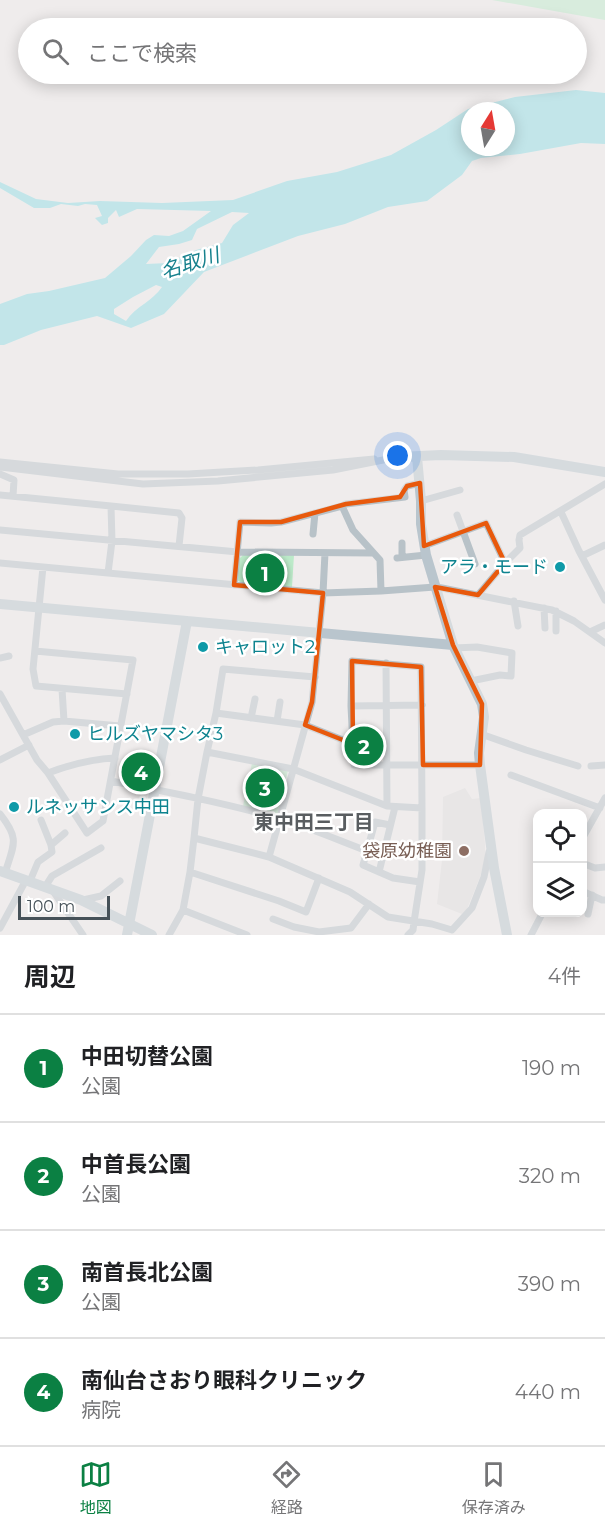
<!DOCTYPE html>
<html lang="ja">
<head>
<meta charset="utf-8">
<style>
  :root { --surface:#fff; --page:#f2f2f2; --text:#202124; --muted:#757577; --line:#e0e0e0; --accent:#0b8043 }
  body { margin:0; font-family:Montserrat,"Noto Sans JP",sans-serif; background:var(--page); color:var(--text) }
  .controls { position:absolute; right:18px; bottom:18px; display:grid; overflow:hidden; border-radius:12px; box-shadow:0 3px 15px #0003 }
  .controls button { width:54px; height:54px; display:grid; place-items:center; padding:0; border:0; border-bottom:2px solid var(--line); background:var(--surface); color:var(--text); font:30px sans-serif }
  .compass { position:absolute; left:461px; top:102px; width:54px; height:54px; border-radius:50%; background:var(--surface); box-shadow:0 3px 15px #0003; rotate:11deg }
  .scale { position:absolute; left:18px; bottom:15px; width:92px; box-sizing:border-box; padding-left:6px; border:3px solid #465158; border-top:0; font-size:16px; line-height:21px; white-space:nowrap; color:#465158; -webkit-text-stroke:4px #fff; paint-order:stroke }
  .you { position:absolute; left:398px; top:456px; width:21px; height:21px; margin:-15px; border:4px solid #fff; border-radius:50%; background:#1a73e8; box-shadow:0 0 0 9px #1a73e833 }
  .badge { display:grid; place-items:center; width:39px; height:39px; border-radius:50%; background:var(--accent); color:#fff; font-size:20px; font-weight:700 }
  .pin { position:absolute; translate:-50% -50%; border:3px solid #fff; box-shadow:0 2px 6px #0006 }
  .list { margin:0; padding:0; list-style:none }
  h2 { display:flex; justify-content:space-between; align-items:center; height:78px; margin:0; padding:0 24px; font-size:26px }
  h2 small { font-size:20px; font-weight:400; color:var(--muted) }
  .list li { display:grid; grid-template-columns:39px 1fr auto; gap:18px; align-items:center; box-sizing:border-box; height:108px; padding:0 24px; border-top:2px solid var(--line) }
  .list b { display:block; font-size:22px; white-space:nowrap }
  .list p { margin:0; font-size:20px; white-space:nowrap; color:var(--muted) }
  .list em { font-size:20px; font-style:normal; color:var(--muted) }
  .icon { flex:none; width:33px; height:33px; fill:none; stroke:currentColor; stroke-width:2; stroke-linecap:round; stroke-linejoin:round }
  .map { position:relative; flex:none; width:605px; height:935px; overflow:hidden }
  .search { position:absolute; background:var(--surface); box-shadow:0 3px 15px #0003; left:18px; right:18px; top:18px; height:66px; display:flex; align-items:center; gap:15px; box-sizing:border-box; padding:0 21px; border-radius:33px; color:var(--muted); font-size:22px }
  .sheet { height:510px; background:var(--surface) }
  nav { display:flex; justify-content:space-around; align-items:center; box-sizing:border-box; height:84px; border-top:2px solid var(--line); background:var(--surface); font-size:16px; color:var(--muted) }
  nav a { display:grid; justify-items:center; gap:3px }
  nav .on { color:var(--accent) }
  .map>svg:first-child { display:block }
</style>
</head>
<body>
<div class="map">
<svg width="605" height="935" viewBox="0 0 605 935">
  <rect width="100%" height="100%" fill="#efecec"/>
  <path fill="#e0dddd" d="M465 788 472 799 481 798 485 845V858L480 877 467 909 462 914 437 904 442 860 443 797Z"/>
  <path fill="#bceac9" d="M492 0H605V20Z
    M243 555H294L292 587 242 583 237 580 239 559Z
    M357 732 370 733 373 761H363L358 758Z
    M252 763 288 770 278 815 243 806Z"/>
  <path fill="#8cdce5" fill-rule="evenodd" d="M576 90 605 93V144L581 143 520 154 481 158 472 161 462 175 427 201 388 207 345 224 298 236 204 272 164 314 131 328 97 316 41 330 4 345H0V304L27 294 49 291 105 278 131 256 146 240 154 235 169 236 183 231 211 211 137 209 119 217 116 210 108 218V223L102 225 95 218 102 216 97 205 85 204 78 206 61 204 50 208H34L0 188V182L36 199 68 203 100 201 162 203 233 200 287 181 337 172 391 155 436 130 468 109 515 97ZM470 111H506V147H470ZM232 212 249 213 233 225 222 243 196 250 168 263 146 264 159 247 179 244 192 240 197 229ZM156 285 162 287C153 301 136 306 126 321L114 314V309L133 297Z"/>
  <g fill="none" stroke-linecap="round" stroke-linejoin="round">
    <path stroke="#b8c2c8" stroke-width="7" d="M0 462 118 474H188L258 470 374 459
      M0 467 143 484 218 481 333 470 398 457
      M0 474 14 480 13 496
      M0 495 111 506 112 541 108 573
      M421 501 460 490
      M111 506 179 513 182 518 179 546
      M342 506 353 530 380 560 381 591
      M561 512 579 551 605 600
      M457 515 475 564
      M0 530 238 552 373 553
      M313 534 315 513
      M402 543V557
      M424 546 486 523 505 563
      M582 556 605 545
      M397 558 426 555
      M0 563 323 593 381 591 435 587 442 588 552 610 574 621 605 643
      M43 567 33 669 36 686 127 694
      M234 585 240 522 271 523 281 522 342 506 346 504 405 497 404 490 407 486 420 483
      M478 595 505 563 520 548 519 540 520 535 605 484
      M514 601 518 626
      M544 608 545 628
      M556 611V631
      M590 632 605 625
      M454 648 477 647 512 653 511 676 500 675 471 681
      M0 658 9 656
      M386 663 387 806
      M62 689 64 721
      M0 694 37 760 48 773 87 833 103 821 133 660 35 651
      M422 705 351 706 354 765H480
      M216 713 223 669 315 677
      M251 718 255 699
      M277 721 280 702
      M481 734 526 750 578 766
      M23 735 53 722 64 721 120 726
      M207 752 216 713 305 725 353 744
      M0 760 29 745
      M591 766 605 765
      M48 773C69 765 92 759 115 758
      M511 775 600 808
      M111 781C168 792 225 803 281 819 310 828 338 840 367 851L363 865 393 878 420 882
      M0 814C20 839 14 844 5 873
      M194 838 198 799 207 752 293 769 387 806 422 808 421 667 352 661 351 706
      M582 839 605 798
      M51 845 65 833
      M367 851 375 822 390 825
      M269 857 312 702 323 593 325 553
      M582 863 595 868 605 867
      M190 872 194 838 269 857 350 892 388 917 432 924 452 930 472 908 484 877 489 852
      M379 872 395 807
      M30 881 38 862 52 852 51 845 41 820
      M45 887 52 876 101 848
      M53 891 83 935
      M582 891 602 900H605
      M83 900 101 896 120 881
      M183 910 190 872 279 901 306 912 319 878
      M588 914 592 895
      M273 919 294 927 319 932 351 928 369 904
      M0 928 26 880
      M169 935 183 910 247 935
      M408 935 413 930 414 922 422 870V808
      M531 935 543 912"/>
    <path stroke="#b9c5cd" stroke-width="10" d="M398 457 441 455 514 457 605 472
      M417 457 421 501V524L426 555 453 645 482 704 484 717 479 753 480 765 494 868 507 935
      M0 604 453 645
      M0 871 81 900 152 935
      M127 935 187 621"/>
  </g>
  <path d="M0 0H605V935H0ZM420 483 424 546 486 523 505 563 478 595 435 587 453 645 482 704 480 765H423L421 667 352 661 353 744 305 725 312 702 323 593 234 585 240 522H281L346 504 400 497 407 486Z" fill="#efecec" fill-opacity=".55" fill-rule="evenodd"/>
  <path fill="none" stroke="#e8590c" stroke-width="4.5" stroke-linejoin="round" d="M420 483 424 546 486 523 505 563 478 595 435 587 453 645 482 704 480 765H423L421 667 352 661 353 744 305 725 312 702 323 593 234 585 240 522H281L346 504 400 497 407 486Z"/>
  <g fill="#0f9aa8" stroke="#fff" stroke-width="2">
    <circle cx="560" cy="567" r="6"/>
    <circle cx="203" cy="647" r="6"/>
    <circle cx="75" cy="734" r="6"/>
    <circle cx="14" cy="807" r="6"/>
  </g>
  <circle fill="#8d6e63" stroke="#fff" stroke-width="2" cx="464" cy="851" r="6"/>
  <g text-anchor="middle" stroke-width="5" stroke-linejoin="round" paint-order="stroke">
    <g font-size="18" fill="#0d838f" stroke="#fff" text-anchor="start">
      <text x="548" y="573" text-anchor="end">アラ・モード</text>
      <text x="215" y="653">キャロット2</text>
      <text x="87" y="740">ヒルズヤマシタ3</text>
      <text x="26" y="813">ルネッサンス中田</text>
    </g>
    <g font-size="18" fill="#785e54" stroke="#fff" text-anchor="end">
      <text x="452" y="857">袋原幼稚園</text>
    </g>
    <g font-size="20" font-style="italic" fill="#16818d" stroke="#fff">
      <text transform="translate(190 263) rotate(-17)" y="7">名取川</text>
    </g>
    <g font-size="20" font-weight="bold" fill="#595d60" stroke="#fff">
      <text x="314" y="829">東中田三丁目</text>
    </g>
  </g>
</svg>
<div class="controls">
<button><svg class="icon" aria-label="locate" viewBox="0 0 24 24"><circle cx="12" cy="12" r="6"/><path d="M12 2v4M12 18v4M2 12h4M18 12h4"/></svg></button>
<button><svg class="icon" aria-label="layers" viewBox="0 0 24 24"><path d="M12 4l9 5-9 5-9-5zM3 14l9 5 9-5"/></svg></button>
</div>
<svg class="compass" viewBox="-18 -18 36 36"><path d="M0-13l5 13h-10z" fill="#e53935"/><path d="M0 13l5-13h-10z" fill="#757577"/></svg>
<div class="scale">100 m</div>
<div class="you"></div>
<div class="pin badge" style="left:265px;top:573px">1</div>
<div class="pin badge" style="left:364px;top:746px">2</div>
<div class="pin badge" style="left:265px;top:788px">3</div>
<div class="pin badge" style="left:141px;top:772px">4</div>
<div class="search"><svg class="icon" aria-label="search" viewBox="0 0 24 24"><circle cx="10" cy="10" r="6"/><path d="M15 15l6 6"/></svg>ここで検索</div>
</div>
<section class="sheet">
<h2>周辺<small>4件</small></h2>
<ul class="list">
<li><span class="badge">1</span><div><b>中田切替公園</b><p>公園</p></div><em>190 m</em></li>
<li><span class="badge">2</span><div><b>中首長公園</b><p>公園</p></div><em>320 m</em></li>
<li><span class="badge">3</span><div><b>南首長北公園</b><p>公園</p></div><em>390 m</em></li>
<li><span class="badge">4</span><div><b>南仙台さおり眼科クリニック</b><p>病院</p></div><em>440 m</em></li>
</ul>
</section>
<nav>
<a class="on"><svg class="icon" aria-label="map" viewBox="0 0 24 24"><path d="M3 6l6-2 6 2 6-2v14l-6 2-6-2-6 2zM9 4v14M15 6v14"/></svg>地図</a>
<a><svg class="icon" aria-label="directions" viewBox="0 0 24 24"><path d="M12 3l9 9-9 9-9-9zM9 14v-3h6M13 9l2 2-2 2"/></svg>経路</a>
<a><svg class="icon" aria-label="saved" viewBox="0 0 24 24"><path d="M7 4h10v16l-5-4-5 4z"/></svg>保存済み</a>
</nav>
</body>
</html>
